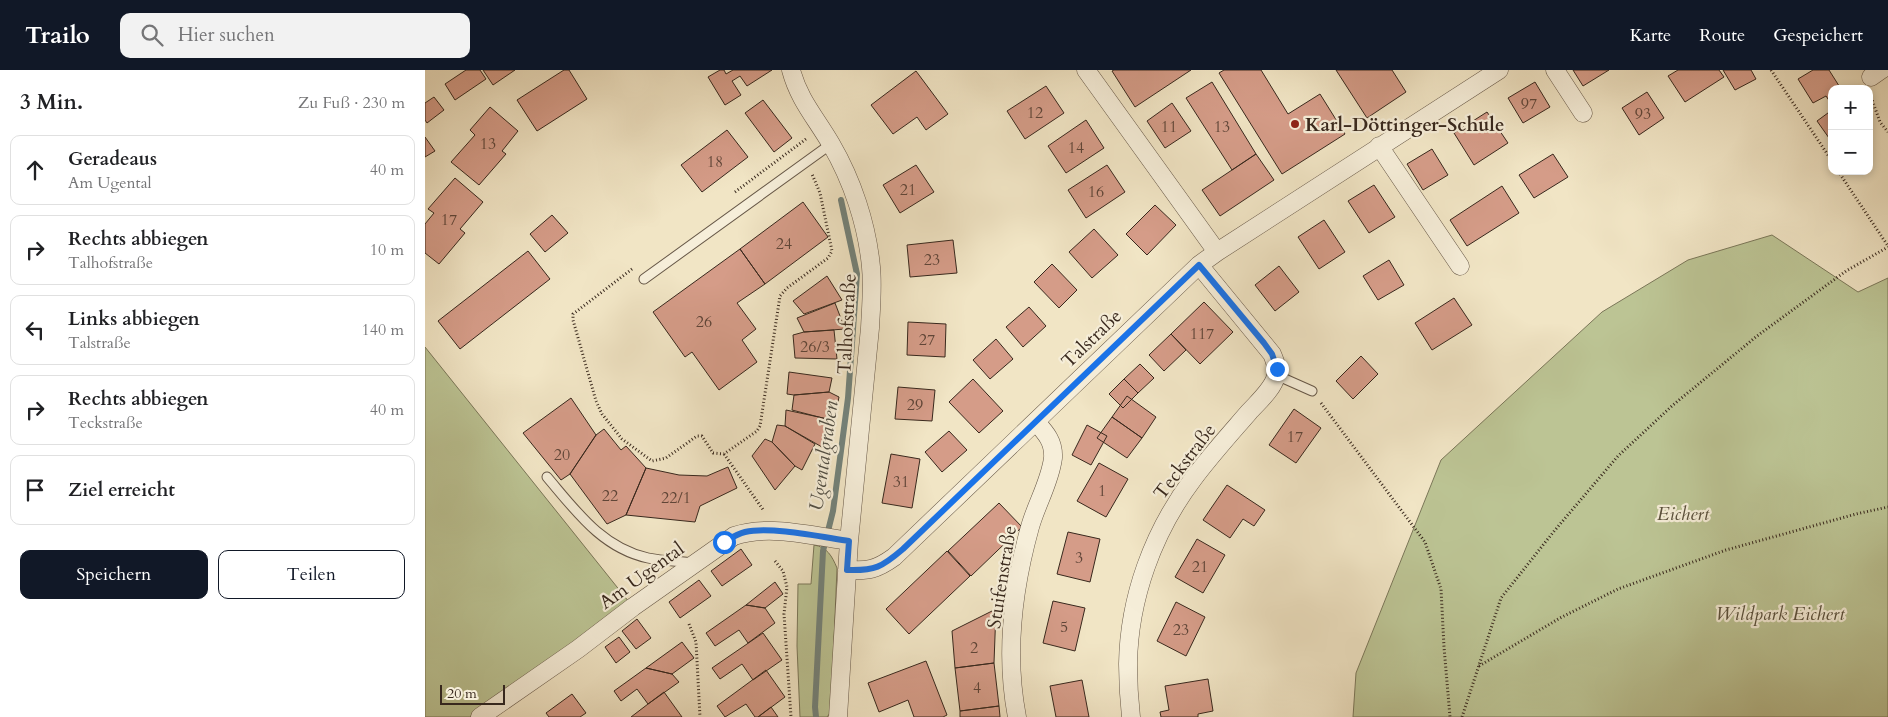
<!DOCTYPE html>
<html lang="de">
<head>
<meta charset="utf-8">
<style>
  :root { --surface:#fff; --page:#f2f2f2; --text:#202124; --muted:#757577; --line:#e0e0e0; --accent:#111827 }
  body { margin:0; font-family:Cardo,serif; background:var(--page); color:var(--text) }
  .controls { position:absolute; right:15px; top:15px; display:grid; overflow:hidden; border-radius:10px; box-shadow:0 2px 8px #0003 }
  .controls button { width:45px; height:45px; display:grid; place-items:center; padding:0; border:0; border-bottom:1px solid var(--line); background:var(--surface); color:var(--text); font:25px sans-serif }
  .scale { position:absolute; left:15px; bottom:12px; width:65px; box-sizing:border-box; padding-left:5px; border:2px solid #38281d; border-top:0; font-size:14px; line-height:18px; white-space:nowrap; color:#38281d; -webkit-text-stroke:4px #f6eed9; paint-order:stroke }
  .stop { position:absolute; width:15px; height:15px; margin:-11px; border:4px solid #1a73e8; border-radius:50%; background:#fff }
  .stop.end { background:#1a73e8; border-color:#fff; box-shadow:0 1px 5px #0008 }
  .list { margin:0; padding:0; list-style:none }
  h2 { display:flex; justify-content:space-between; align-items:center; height:65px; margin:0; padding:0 20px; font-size:21px }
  h2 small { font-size:16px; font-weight:400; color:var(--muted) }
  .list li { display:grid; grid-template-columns:32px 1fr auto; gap:15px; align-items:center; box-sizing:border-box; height:70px; margin:0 10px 10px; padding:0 10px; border:1px solid var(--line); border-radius:10px }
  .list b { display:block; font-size:19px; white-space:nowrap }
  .list p { margin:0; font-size:16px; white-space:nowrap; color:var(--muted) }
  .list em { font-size:16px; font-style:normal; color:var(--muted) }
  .actions { display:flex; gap:10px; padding:15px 20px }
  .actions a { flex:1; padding:11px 0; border:1px solid var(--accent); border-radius:10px; text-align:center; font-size:18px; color:var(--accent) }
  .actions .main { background:var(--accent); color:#fff }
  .icon { flex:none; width:28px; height:28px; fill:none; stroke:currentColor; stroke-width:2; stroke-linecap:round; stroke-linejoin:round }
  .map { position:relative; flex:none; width:1463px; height:647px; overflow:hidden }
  header { display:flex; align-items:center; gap:30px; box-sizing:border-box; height:70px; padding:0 25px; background:var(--accent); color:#fff }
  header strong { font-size:24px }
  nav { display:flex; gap:28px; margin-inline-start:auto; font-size:18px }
  .search { width:350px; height:45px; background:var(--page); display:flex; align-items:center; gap:12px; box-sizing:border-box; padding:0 18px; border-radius:10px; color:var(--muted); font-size:19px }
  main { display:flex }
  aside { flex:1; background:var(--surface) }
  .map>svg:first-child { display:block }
</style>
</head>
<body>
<header>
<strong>Trailo</strong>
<div class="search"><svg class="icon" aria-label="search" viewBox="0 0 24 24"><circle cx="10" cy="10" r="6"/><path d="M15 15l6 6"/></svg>Hier suchen</div>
<nav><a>Karte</a><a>Route</a><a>Gespeichert</a></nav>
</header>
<main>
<aside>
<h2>3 Min.<small>Zu Fuß · 230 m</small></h2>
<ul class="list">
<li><svg class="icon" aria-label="ahead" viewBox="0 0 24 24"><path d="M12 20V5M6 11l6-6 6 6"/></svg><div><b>Geradeaus</b><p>Am Ugental</p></div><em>40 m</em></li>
<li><svg class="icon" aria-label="right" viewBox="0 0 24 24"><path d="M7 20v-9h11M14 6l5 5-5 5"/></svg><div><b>Rechts abbiegen</b><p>Talhofstraße</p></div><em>10 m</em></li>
<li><svg class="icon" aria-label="left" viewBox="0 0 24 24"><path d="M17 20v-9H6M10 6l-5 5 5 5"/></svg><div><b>Links abbiegen</b><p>Talstraße</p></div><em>140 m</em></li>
<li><svg class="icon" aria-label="right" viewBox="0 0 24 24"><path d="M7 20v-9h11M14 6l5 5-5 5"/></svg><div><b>Rechts abbiegen</b><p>Teckstraße</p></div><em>40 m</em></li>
<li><svg class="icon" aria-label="arrive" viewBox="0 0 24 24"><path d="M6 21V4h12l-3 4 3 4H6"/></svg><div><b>Ziel erreicht</b></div></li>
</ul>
<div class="actions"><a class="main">Speichern</a><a>Teilen</a></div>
</aside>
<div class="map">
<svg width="1463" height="647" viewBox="0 0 1463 647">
  <rect width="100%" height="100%" fill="#f1e5c5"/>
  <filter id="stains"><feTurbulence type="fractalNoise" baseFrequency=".004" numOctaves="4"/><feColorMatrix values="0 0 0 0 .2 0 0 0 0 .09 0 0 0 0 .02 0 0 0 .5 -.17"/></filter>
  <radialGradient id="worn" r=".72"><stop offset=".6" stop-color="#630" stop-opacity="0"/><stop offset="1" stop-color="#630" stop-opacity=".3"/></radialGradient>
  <path fill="#bcc494" stroke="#7a7658" d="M1347 165 1433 222 1463 208V647H928L931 603 1016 390 1177 242 1263 190Z
    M0 277 208 537 55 647H0Z
    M389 475C402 477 407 486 412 498L406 642 402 647H375L372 576 373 514H386Z"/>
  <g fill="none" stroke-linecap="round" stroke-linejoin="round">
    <path stroke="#73827a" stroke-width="6" d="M391 647 390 637 398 481 408 441 423 328 432 204 416 130"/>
  </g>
  <path fill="#d59c88" stroke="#38281d" d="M41 0H55L61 9 30 30 20 14Z
    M58 0H90L68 15Z
    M139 0H144L162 29 112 61 92 30Z
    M295 0H299L301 4 308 0H347L322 16 315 6 307 11 316 25 300 35 283 7Z
    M689 0H766L710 37 687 1Z
    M799 0H836L863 44 895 24 920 64 857 104 794 3Z
    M911 0H967L981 22 942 48Z
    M1148 0H1184L1158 16Z
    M1253 0H1294L1299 7 1260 32 1243 6Z
    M1298 0H1326L1331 9 1310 20Z
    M1388 0H1404L1416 19H1407V35L1401 26 1388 33 1373 9Z
    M491 1 523 44 501 60 492 47 468 64 446 35Z
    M787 12 831 84 807 100 761 28Z
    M1110 12 1125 37 1098 53 1083 28Z
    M621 16 639 43 600 69 582 41Z
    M1222 22 1239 48 1214 65 1197 38Z
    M9 27 19 40 2 53 0 50V33Z
    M338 30 367 68 349 82 320 43Z
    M747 33 766 61 740 78 722 51Z
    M65 37 93 61 77 81 81 84 54 115 26 92 50 65 45 60Z
    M1407 40V66L1404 68 1392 51Z
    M1062 42 1083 73 1049 95 1029 63Z
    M661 50 679 78 641 103 623 76Z
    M302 60 323 87 277 122 256 95Z
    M0 67 10 81 0 87Z
    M1007 79 1023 105 998 120 982 94Z
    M831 84 849 110 795 146 777 120Z
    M1128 84 1143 107 1109 128 1094 105Z
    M491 95 509 122 475 143 458 115Z
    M682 95 700 122 661 148 643 120Z
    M30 108 58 132 35 159 40 163 14 194 0 183V154L9 143 3 139Z
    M949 115 970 147 944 163 923 131Z
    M1077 116 1094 143 1042 176 1025 150Z
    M378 132 403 167 340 214 315 179Z
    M730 135 751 155 722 185 701 164Z
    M127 145 143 163 120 182 105 164Z
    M899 150 920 182 894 199 873 167Z
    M669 159 693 185 667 208 644 182Z
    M528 170 532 203 485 207 482 175Z
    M315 179 340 214 312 233 331 259 317 270 332 292 294 320 267 282 260 287 228 242Z
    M103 181 125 209 35 279 13 251Z
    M964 190 979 215 953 230 938 206Z
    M627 194 652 220 634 238 609 212Z
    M854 196 874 222 850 241 830 215Z
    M402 206 417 230 379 244 368 231Z
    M1029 228 1047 255 1007 280 990 253Z
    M779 232 808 262 775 294 746 264Z
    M410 233 420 259 379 262 372 248Z
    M604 237 621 256 598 277 581 257Z
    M483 252 521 254 520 287 482 285Z
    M409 260 412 289 370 288 368 265 379 262Z
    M746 264 761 280 739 301 724 285Z
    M571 269 588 289 565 309 548 290Z
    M936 286 953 304 928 329 911 311Z
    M715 294 729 308 713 323 699 309Z
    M364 302 407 308 404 322 369 325 362 324Z
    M548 309 578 341 554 363 524 332Z
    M699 309 713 323 698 338 684 324Z
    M473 317 510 320 507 351 470 349Z
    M404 322 414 327 409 351 367 340 369 325Z
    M702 326 731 347 717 368 687 347Z
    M146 328 171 365 145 404 136 410 98 363Z
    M869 339 896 358 871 393 844 375Z
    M361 340 403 349 397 377 360 356Z
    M687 347 717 368 702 388 672 368Z
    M352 355 360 356 390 374 377 400 370 396 347 372Z
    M662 355 682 366 666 395 647 385Z
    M179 359 196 380 201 376 221 398 201 445 182 454 145 404 171 365Z
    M524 361 542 380 517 402 500 382Z
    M340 369 347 372 370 396 350 420 327 386Z
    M466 384 495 389 487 438 457 433Z
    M674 393 703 409 681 447 652 431Z
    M303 397 312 418 275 436 270 452 201 445 221 398 254 405 282 406Z
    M802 415 840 440 829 456 818 449 805 468 778 450Z
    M574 433 597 457 546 506 523 481Z
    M643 462 675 469 665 512 632 504Z
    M772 469 800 485 778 523 750 507Z
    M316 479 327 495 297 516 286 501Z
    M522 481 545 506 484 564 461 539Z
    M274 510 286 526 255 548 244 532Z
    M350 512 358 524 340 538 321 535Z
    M628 531 660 538 650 581 618 573Z
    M751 532 780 547 761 586 732 571Z
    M321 535 340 538 350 553 323 573 314 560 290 576 281 563Z
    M571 539 569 593 530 598 527 561Z
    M212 549 226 568 211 579 197 561Z
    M338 563 357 590 328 610 317 594 295 609 287 598Z
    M194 567 205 582 191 593 180 577Z
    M257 572 269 588 247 604 221 598Z
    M501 591 522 645 518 647H489L483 630 454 642 443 613Z
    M569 593 574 636 535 641 530 598Z
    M221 598 247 604 254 612 223 634 212 619 196 631 189 621Z
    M341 600 360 627 333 647H330L321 634 300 647 292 636Z
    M783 609 788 641 773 644V647H736L735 642 744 640 740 616Z
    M657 610 664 647H631L625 616Z
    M239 622 257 647H206L223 634Z
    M147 624 161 643 155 647H124L121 643Z
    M574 636 575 647H535V641Z
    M346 637 353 647H333Z"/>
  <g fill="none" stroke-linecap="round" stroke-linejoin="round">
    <g stroke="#665747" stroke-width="11">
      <path id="service" d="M219 209 406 74
        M851 305 887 321
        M122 407C151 441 177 478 223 488 238 491 254 491 269 493"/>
    </g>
    <g stroke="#665747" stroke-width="19">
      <path id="minor" d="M366 0C374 30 391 48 406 74 427 110 442 154 446 197 448 217 446 237 445 258L424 471 413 647
        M661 0 792 182
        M1130 0 1158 43
        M1446 7 1456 0
        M954 76 1035 196
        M422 500C443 501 451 500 469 487L774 195 792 182 1074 0
        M55 647 153 579 208 537 309 466C343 454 389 466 424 471
        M592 647C580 585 588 518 605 457 611 435 625 412 628 388 629 372 621 363 611 352
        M706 647C704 629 703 611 703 594 704 528 728 462 768 409 785 386 805 364 824 342 833 332 848 319 851 306 853 298 850 291 847 284L774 195"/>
    </g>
    <path stroke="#38281d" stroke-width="3" stroke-dasharray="1 2.5" stroke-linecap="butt" d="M1346 0 1407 91
      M1445 24 1455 52 1463 62
      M1413 101 1463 176
      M310 122 381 69
      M207 199 148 244V250L171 331 177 344 197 369 227 391 241 388 272 366H277L288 383 299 384 332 361 335 356 355 226 362 218 403 188 407 181 395 123 387 104
      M896 333 1000 472 1016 519 1019 577 1025 647
      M299 384 339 441
      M350 491 358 501 362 517 359 544 366 647
      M264 554 271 572 275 647
      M1054 596 1135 548 1193 519 1301 480 1431 444 1463 437
      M1037 647 1076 528 1130 460 1193 386 1248 335 1332 266 1421 201 1463 177"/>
    <use href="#service" stroke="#f6eed9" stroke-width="9"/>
    <use href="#minor" stroke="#f6eed9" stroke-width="18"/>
  </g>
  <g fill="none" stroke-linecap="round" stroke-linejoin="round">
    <path stroke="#1a73e8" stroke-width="6" d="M299 472C306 468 312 464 320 462 345 456 397 467 424 471L422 500C450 501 457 497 478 479L774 195 839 273 847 284 852 299"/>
  </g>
  <circle fill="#8f2418" stroke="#f6eed9" stroke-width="2" cx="870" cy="54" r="5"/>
  <g text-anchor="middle" stroke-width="4.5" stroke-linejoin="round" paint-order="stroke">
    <g font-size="16" fill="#5f4538">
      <text x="1104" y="39">97</text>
      <text x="610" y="48">12</text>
      <text x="1218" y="49">93</text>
      <text x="744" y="62">11</text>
      <text x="797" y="62">13</text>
      <text x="63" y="79">13</text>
      <text x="651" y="83">14</text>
      <text x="290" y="97">18</text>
      <text x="483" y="125">21</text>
      <text x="671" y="127">16</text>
      <text x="24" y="155">17</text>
      <text x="359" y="179">24</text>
      <text x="507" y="195">23</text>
      <text x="279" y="257">26</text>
      <text x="777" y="269">117</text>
      <text x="502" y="275">27</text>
      <text x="390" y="282">26/3</text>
      <text x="490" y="340">29</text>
      <text x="870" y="372">17</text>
      <text x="137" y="390">20</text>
      <text x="476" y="417">31</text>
      <text x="677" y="426">1</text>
      <text x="185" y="431">22</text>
      <text x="251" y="433">22/1</text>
      <text x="654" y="493">3</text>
      <text x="775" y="502">21</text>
      <text x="639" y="562">5</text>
      <text x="756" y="565">23</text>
      <text x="549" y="583">2</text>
      <text x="552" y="623">4</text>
    </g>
    <g font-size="19" font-weight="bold" fill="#38281d" stroke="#f6eed9" text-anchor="start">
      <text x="880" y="61">Karl-Döttinger-Schule</text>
    </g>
    <g font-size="19" fill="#38281d" stroke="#f6eed9">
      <text transform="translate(421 254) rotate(-87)" y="7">Talhofstraße</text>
      <text transform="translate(666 268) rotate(-44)" y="7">Talstraße</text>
      <text transform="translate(759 391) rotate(-53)" y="7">Teckstraße</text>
      <text transform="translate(216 505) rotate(-36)" y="7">Am Ugental</text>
      <text transform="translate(576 507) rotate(-81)" y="7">Stuifenstraße</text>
    </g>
    <g font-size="19" font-style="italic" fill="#594f3b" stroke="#f6eed9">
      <text x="1258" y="450">Eichert</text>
      <text x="1355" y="550">Wildpark Eichert</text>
    </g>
    <g font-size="20" font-style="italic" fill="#514e44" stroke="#f6eed9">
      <text transform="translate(398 386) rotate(-82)" y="7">Ugentalgraben</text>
    </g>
  </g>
  <rect width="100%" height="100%" filter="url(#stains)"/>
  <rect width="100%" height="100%" fill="url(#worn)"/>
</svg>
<div class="controls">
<button>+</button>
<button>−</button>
</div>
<div class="scale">20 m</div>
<div class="stop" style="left:299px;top:472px"></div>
<div class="stop end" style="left:852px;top:299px"></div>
</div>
</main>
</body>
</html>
